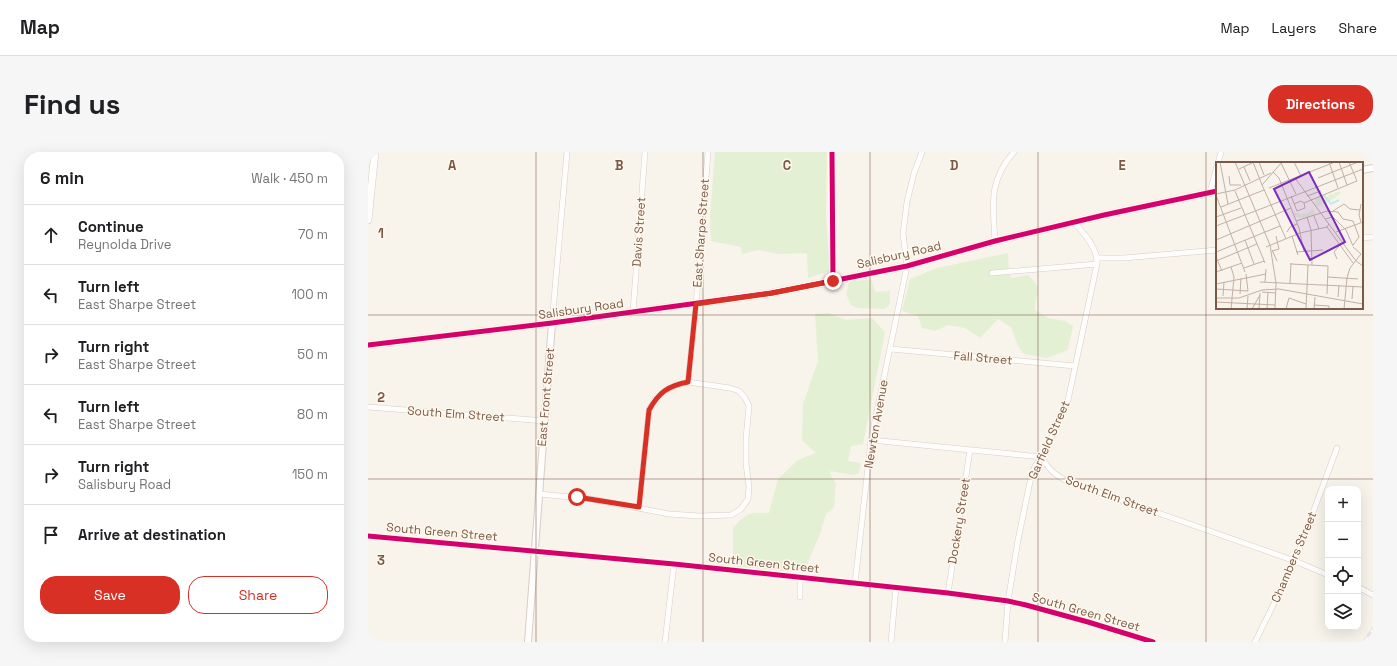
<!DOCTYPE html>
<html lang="en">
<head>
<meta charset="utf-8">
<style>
  :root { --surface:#fff; --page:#f6f6f6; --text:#202124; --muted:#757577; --line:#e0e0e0; --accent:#d93025 }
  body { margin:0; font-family:"Space Grotesk",sans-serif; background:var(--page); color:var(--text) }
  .controls { position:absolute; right:12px; bottom:12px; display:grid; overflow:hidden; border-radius:8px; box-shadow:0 4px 16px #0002 }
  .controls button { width:36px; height:36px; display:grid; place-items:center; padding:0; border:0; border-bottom:1px solid var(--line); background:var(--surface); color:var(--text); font:20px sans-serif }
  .stop { position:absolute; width:12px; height:12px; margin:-9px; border:3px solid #d93025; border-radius:50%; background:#fff }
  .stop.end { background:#d93025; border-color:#fff; box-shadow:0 1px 4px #0008 }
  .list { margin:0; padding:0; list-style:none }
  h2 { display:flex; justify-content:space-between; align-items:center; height:52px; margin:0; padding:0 16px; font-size:17px }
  h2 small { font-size:13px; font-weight:400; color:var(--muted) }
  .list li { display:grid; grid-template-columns:26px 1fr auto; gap:12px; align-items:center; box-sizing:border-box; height:60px; padding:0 16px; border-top:1px solid var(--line) }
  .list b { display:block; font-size:15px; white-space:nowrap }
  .list p { margin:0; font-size:13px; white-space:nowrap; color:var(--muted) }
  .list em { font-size:13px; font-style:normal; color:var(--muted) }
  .actions { display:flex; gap:8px; padding:12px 16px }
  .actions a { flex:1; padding:9px 0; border:1px solid var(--accent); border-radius:16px; text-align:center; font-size:14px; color:var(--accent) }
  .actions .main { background:var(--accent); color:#fff }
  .icon { flex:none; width:22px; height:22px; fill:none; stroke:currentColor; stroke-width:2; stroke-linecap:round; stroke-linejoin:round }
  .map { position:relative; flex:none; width:1005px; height:490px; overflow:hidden; border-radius:16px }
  header { display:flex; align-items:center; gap:24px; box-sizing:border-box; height:56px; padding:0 20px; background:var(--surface); border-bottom:1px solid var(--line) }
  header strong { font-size:19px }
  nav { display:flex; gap:22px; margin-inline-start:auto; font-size:14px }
  .intro { display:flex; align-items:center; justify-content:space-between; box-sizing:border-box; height:96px; padding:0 24px }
  h1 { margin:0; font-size:28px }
  .button { padding:10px 18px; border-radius:16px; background:var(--accent); color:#fff; font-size:14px; font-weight:700 }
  main { display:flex; gap:24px; padding:0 24px }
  aside { flex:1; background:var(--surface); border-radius:16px; box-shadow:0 4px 16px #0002 }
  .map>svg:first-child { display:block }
</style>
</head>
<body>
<header>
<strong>Map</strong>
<nav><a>Map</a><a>Layers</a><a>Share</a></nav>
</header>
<div class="intro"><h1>Find us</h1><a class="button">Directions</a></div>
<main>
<aside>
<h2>6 min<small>Walk · 450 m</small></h2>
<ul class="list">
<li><svg class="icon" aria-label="ahead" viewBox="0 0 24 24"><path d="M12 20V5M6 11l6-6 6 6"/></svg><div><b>Continue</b><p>Reynolda Drive</p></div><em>70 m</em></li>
<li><svg class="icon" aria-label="left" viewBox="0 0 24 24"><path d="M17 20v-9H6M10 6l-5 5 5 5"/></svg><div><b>Turn left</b><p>East Sharpe Street</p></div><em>100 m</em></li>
<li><svg class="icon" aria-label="right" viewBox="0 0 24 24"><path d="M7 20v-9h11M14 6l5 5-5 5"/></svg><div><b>Turn right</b><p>East Sharpe Street</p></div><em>50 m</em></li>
<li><svg class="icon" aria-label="left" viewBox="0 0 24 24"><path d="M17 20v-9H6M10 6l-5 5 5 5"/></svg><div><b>Turn left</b><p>East Sharpe Street</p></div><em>80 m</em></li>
<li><svg class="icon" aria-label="right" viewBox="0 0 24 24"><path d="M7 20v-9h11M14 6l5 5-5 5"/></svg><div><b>Turn right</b><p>Salisbury Road</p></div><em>150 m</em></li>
<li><svg class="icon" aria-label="arrive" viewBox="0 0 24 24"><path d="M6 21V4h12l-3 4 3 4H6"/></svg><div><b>Arrive at destination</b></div></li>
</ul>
<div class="actions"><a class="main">Save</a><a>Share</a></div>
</aside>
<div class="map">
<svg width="1005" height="490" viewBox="0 0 1005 490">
  <rect width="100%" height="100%" fill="#f8f3eb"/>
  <path fill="#e4f0d4" d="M347 0H459L458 63 462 119 440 126 439 102 432 101 412 102 390 98 374 102 373 95 343 89 342 64Z
    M640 101 641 123 644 126 660 123C677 138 667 140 667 158L680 166 697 169 705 174 700 198 679 206 656 202 650 194 643 175 630 167 612 186 597 176 580 173 567 179 554 176 550 164 534 159 542 127 569 116Z
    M503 127 507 140 522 139V152L517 157 490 156 483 153 478 142 481 130Z
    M460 161 478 168 504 166 517 180 495 292 483 294 480 309 493 311 491 321 485 323 462 319 463 324 468 331 466 355 458 362 452 382 437 417 419 419 365 415V376C379 360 381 360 401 361L410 327 430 308 448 301 434 288 435 252 450 209 447 162Z"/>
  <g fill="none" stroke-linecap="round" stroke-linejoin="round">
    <g stroke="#d7cec8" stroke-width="6">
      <path id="minor" d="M850 11 853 0
        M842 40 849 14
        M994 86 1005 85
        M627 89C625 53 620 29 646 0
        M729 106H756L849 98
        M624 121 729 112
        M265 160 277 0
        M184 171 199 0
        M523 197 707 214
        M320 230 328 153 340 0
        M0 255 177 269
        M503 288 674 305C680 317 687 323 699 329L927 409 960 423
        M171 342 223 347 301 362 332 364 363 363 373 357 380 347 381 335 378 311V287L381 254 377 246 371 239 362 236 320 230 308 233 297 239 287 247 281 258 271 355
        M0 384 306 412 580 441 640 449 658 453 720 470 785 490
        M487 431 503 288 539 114 535 81 539 50 546 21 554 0
        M990 435 1005 443
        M580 441 602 298
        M432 445V425
        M297 490 306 412
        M523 490 528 435
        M637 490 640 449 650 388 663 325 667 314 674 305 685 282 700 248 729 112C730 96 715 80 705 70
        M887 490 927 409 969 296"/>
    </g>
    <g stroke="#d7cec8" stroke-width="8">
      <path id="tertiary" d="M994 18 1005 16
        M0 193 184 171 404 141 539 114 627 89 736 63 849 39
        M160 490 184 171"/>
    </g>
    <g stroke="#d8cec8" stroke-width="8">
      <path id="secondary" d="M0 68 7 0"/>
    </g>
    <use href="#minor" stroke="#fefdfc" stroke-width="5"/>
    <use href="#tertiary" stroke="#fefdfc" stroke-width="6"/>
    <use href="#secondary" stroke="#fefdfc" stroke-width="7"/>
    <g stroke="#e5e2e5" stroke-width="3.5">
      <path id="rail" d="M996 490 1005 477"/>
    </g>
    <use href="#rail" stroke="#fff8ed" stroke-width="2" stroke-dasharray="6" stroke-linecap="butt"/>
    <g stroke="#fff8ed" stroke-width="8">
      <path id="cycleway" d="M464 0 465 129
        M0 193 184 171 404 141 539 114 627 89 736 63 849 39
        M0 384 306 412 580 441 640 449 658 453 720 470 785 490"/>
    </g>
    <use href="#cycleway" stroke="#d6006c" stroke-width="5"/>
  </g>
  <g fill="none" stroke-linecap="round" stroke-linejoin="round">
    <path stroke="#d93025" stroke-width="5" d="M209 345 271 355 281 258C291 240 300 234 320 230L328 152 404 141 465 129"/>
  </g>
  <path fill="none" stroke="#7a5948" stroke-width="1" stroke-opacity="0.55" d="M168 0V490M335 0V490M502 0V490M670 0V490M838 0V490M0 163H1005M0 327H1005"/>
  <g text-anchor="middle" stroke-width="3" stroke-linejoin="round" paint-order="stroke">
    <g font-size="12" fill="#7a5948" stroke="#fff8ed">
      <text transform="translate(271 80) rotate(-86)" y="4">Davis Street</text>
      <text transform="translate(333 81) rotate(-86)" y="4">East Sharpe Street</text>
      <text transform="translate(531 103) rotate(-13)" y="4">Salisbury Road</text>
      <text transform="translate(213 157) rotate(-8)" y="4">Salisbury Road</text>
      <text transform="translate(615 206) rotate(5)" y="4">Fall Street</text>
      <text transform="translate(178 245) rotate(-85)" y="4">East Front Street</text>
      <text transform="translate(88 262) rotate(4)" y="4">South Elm Street</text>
      <text transform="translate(508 272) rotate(-80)" y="4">Newton Avenue</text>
      <text transform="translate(681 288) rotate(-66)" y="4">Garfield Street</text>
      <text transform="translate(744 344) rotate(20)" y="4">South Elm Street</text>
      <text transform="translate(591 369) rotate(-81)" y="4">Dockery Street</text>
      <text transform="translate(74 380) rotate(5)" y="4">South Green Street</text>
      <text transform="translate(926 405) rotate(-67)" y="4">Chambers Street</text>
      <text transform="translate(396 411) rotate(6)" y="4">South Green Street</text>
      <text transform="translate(718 460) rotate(16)" y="4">South Green Street</text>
    </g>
  </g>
  <g transform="translate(848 10)">
    <rect width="147" height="147" fill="#f8f3eb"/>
    <path d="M124 29 125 31 113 40 100 45 99 37 109 33 111 36 115 31 118 34V31ZM97 47 99 53 88 56 79 55 77 50 88 52Z" fill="#e4f0d4"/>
    <path fill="none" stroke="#cae8ea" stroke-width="2" d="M108 33 115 42 123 38"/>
    <path fill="none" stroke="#c2b0a5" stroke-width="1" d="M4 0 12 42M19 0 54 83 60 121 59 147M37 0 46 23M43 0 48 13M78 0 85 14M113 0 122 26M123 0 131 23M65 1 80 32M28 5 34 19M23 7 38 0M57 10 63 16 83 66 88 90M13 14 14 23H25M79 16 140 99 147 104M102 16 142 0M53 26 119 0M19 29 49 101M0 32 19 28 55 11M0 33 29 110M75 34 81 49 89 46 88 41M91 34 105 29M78 42 85 39 88 41 141 19 133 0M5 45 48 28M117 49 128 42 134 47 144 48M98 54 103 67M0 55 25 46M91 55 95 68 96 103M109 57 117 55 130 68 137 84M80 59 111 49 122 50 127 57 137 59 143 75 137 83M145 60 143 53 145 42M0 64 55 43 46 23 66 0M111 65 137 101M71 70 74 65 81 62M120 70 147 60M76 74 82 93M70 77 55 43 147 7M0 78 75 46M29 78 38 102M50 85 84 71 111 65 113 62M56 88 61 99M56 89 63 87 60 74M0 90 64 64M80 90 107 88M0 95 6 109M121 97 118 90 123 84M0 99 41 82M75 102 112 104 111 132M28 106 48 99M0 110 26 101M30 112 32 129M112 115 142 117M44 120 147 125M49 120 50 107M74 121 75 101M0 122 50 112M0 127 32 129M46 130 60 131M24 132 25 116M7 134 8 120M122 135 123 123M0 136H23L46 128 63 127 147 142M136 137 137 124M0 140 59 143M98 143 113 144V147M15 147 18 115 15 105M31 147 32 134M36 147 44 133M43 147 44 131M51 147 52 130M70 147 73 136 90 142M90 147 92 103M98 147 99 135M128 147 131 116 134 106 145 92 137 85"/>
    <path fill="#7b2cbf" fill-opacity="0.15" stroke="#7b2cbf" stroke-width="2" d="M93 10 129 80 94 98 58 27Z"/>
    <rect width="147" height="147" fill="none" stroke="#7a5948" stroke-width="2"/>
  </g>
  <g font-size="13" text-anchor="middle" font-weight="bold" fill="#7a5948" stroke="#fff8ed" stroke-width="3" stroke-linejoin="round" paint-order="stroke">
    <text x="84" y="18">A</text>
    <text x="251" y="18">B</text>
    <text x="419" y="18">C</text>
    <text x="586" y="18">D</text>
    <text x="754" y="18">E</text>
    <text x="13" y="86">1</text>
    <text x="13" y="250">2</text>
    <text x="13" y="413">3</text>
  </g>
</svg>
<div class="controls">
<button>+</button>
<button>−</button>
<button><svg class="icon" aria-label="locate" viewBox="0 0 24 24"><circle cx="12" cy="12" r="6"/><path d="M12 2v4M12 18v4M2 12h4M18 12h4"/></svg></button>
<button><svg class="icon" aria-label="layers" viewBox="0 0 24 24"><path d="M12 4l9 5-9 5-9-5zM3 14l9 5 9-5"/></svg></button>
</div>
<div class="stop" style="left:209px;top:345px"></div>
<div class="stop end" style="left:465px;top:129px"></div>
</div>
</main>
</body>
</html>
